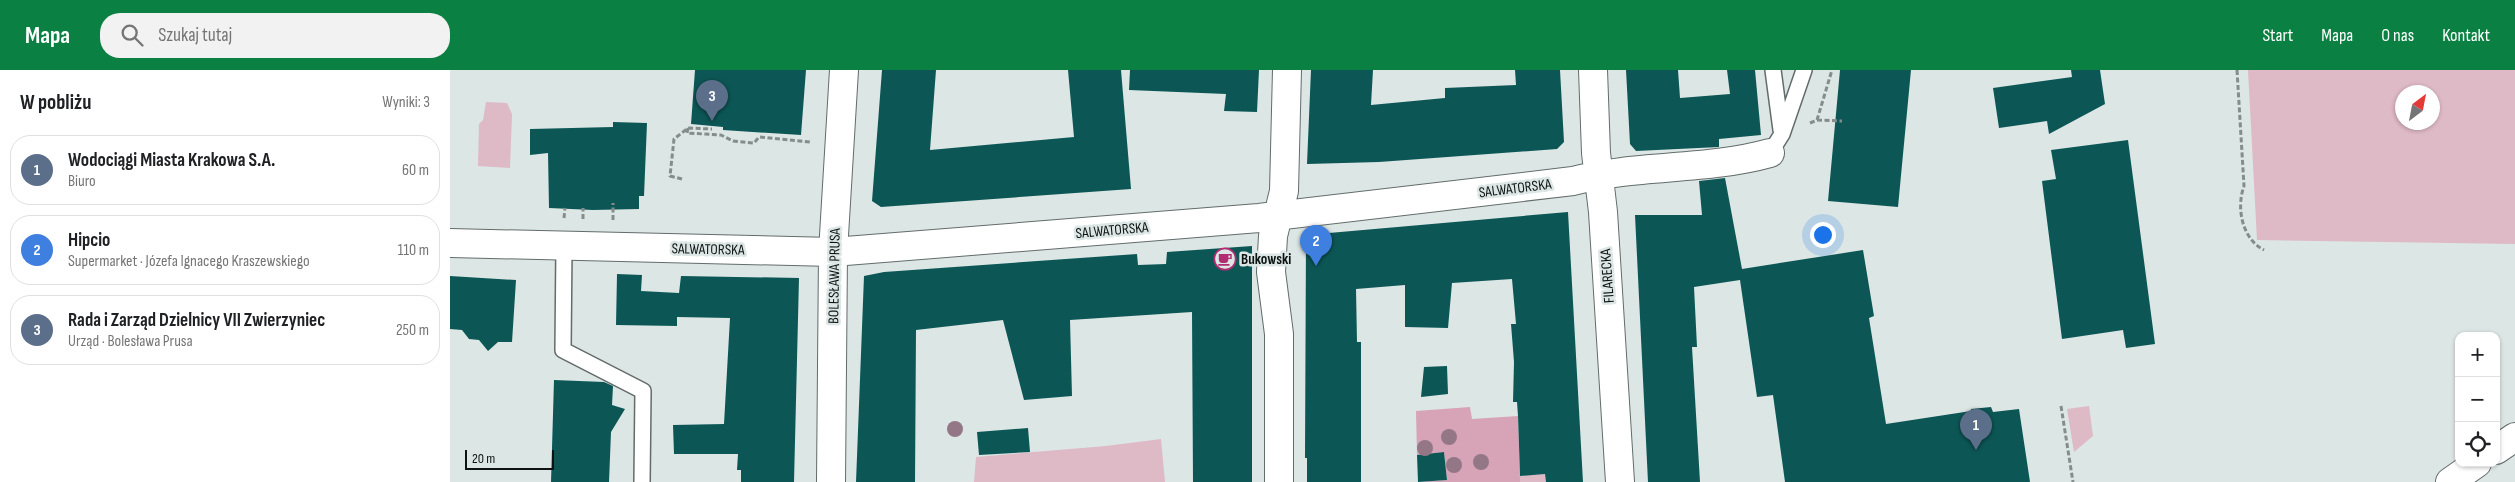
<!DOCTYPE html>
<html lang="pl">
<head>
<meta charset="utf-8">
<style>
  :root { --surface:#fff; --page:#f2f2f2; --text:#202124; --muted:#757577; --line:#e0e0e0; --accent:#0b8043 }
  body { margin:0; font-family:"Sofia Sans Condensed",sans-serif; background:var(--page); color:var(--text) }
  .controls { position:absolute; right:15px; bottom:15px; display:grid; overflow:hidden; border-radius:10px; box-shadow:0 1px 4px #0004 }
  .controls button { width:45px; height:45px; display:grid; place-items:center; padding:0; border:0; border-bottom:1px solid var(--line); background:var(--surface); color:var(--text); font:25px sans-serif }
  .compass { position:absolute; left:1945px; top:15px; width:45px; height:45px; border-radius:50%; background:var(--surface); box-shadow:0 1px 4px #0004; rotate:32deg }
  .scale { position:absolute; left:15px; bottom:12px; width:89px; box-sizing:border-box; padding-left:5px; border:2px solid #0e1212; border-top:0; font-size:14px; line-height:18px; white-space:nowrap; color:#0e1212; -webkit-text-stroke:4px #dce6e5; paint-order:stroke }
  .you { position:absolute; left:1372px; top:164px; width:18px; height:18px; margin:-12px; border:4px solid #fff; border-radius:50%; background:#1a73e8; box-shadow:0 0 0 8px #1a73e833 }
  .badge { display:grid; place-items:center; width:32px; height:32px; border-radius:50%; background:var(--accent); color:#fff; font-size:16px; font-weight:700 }
  .pin { position:absolute; translate:-50% -41px; filter:drop-shadow(0 1px 2px #0008) }
  .pin::after { content:''; position:absolute; top:26px; width:18px; height:15px; background:inherit; clip-path:polygon(0 0,100% 0,50% 100%) }
  .list { margin:0; padding:0; list-style:none }
  h2 { display:flex; justify-content:space-between; align-items:center; height:65px; margin:0; padding:0 20px; font-size:21px }
  h2 small { font-size:16px; font-weight:400; color:var(--muted) }
  .list li { display:grid; grid-template-columns:32px 1fr auto; gap:15px; align-items:center; box-sizing:border-box; height:70px; margin:0 10px 10px; padding:0 10px; border:1px solid var(--line); border-radius:20px }
  .list b { display:block; font-size:19px; white-space:nowrap }
  .list p { margin:0; font-size:16px; white-space:nowrap; color:var(--muted) }
  .list em { font-size:16px; font-style:normal; color:var(--muted) }
  .icon { flex:none; width:28px; height:28px; fill:none; stroke:currentColor; stroke-width:2; stroke-linecap:round; stroke-linejoin:round }
  .map { position:relative; flex:none; width:2065px; height:412px; overflow:hidden }
  header { display:flex; align-items:center; gap:30px; box-sizing:border-box; height:70px; padding:0 25px; background:var(--accent); color:#fff }
  header strong { font-size:24px }
  nav { display:flex; gap:28px; margin-inline-start:auto; font-size:18px }
  .search { width:350px; height:45px; background:var(--page); display:flex; align-items:center; gap:12px; box-sizing:border-box; padding:0 18px; border-radius:20px; color:var(--muted); font-size:19px }
  main { display:flex }
  aside { flex:1; background:var(--surface) }
  .map>svg:first-child { display:block }
</style>
</head>
<body>
<header>
<strong>Mapa</strong>
<div class="search"><svg class="icon" aria-label="search" viewBox="0 0 24 24"><circle cx="10" cy="10" r="6"/><path d="M15 15l6 6"/></svg>Szukaj tutaj</div>
<nav><a>Start</a><a>Mapa</a><a>O nas</a><a>Kontakt</a></nav>
</header>
<main>
<aside>
<h2>W pobliżu<small>Wyniki: 3</small></h2>
<ul class="list">
<li><span class="badge" style="background:#5c6f8a">1</span><div><b>Wodociągi Miasta Krakowa S.A.</b><p>Biuro</p></div><em>60 m</em></li>
<li><span class="badge" style="background:#3f7fe0">2</span><div><b>Hipcio</b><p>Supermarket · Józefa Ignacego Kraszewskiego</p></div><em>110 m</em></li>
<li><span class="badge" style="background:#5c6f8a">3</span><div><b>Rada i Zarząd Dzielnicy VII Zwierzyniec</b><p>Urząd · Bolesława Prusa</p></div><em>250 m</em></li>
</ul>
</aside>
<div class="map">
<svg width="2065" height="412" viewBox="0 0 2065 412">
  <rect width="100%" height="100%" fill="#dce6e5"/>
  <path fill="#deb9c6" fill-rule="evenodd" d="M1798 0H2065V174L1807 170ZM1952 22H1982V52H1952Z
    M36 32 57 33 62 44 60 98 28 96 29 54 33 50Z
    M1639 336 1643 366 1624 382 1617 339Z
    M711 369 715 412H524L526 387 656 376Z
    M1095 404 1096 412H972Z"/>
  <path fill="#d7a3b7" d="M1020 337 1022 349 1068 346 1070 412H972L997 410 994 382 967 385 966 341Z"/>
  <path fill="#0c5756" d="M245 0H356L351 65 273 60V57L241 54Z
    M432 0H486L480 80 624 67 618 0H671L681 119 431 137 422 131Z
    M680 0H809L807 42 774 41 776 24 679 20Z
    M861 0H923L921 35 995 28V18L1066 15 1065 0H1110L1114 72 1107 79 929 92 857 94Z
    M1176 0H1228L1230 28 1280 24 1277 0H1305L1311 65 1269 69V77L1186 81 1180 74Z
    M1390 0H1461L1448 137 1378 131Z
    M1621 0H1650L1655 34 1599 64 1597 51 1549 58 1543 18 1622 7Z
    M163 52 197 53 194 126H189V139L143 140 99 138 98 83 80 85V59L163 57Z
    M1678 70 1705 274 1676 278 1673 260 1612 269 1592 111 1606 109 1601 80Z
    M1275 108 1292 199 1413 180 1424 246 1419 248 1436 354 1521 341V339L1541 337 1543 342 1569 339 1580 412H1335L1323 325 1307 327 1290 210 1244 217 1247 277H1242L1250 412H1198L1185 145H1252L1249 111Z
    M1118 142 1133 412H1096L1095 404 1070 406 1068 346 1067 332H1063L1064 292 1061 254H1066L1062 209 1002 213 998 258 955 257V215L906 219 907 272H911V412H857V388H855L856 165Z
    M802 176V412H743L742 242 620 250 622 326 574 330 553 250 466 260 465 412H406L414 206 434 202 687 184 688 195 716 194 717 182Z
    M167 204 192 205 191 221 229 223 231 206 349 208 344 412H291V400H287L288 384H224L223 355 274 354 280 248 227 247V256L166 255Z
    M0 206 66 210 62 272H48L38 281 29 270 19 269 12 260 0 259Z
    M997 296 998 324 971 327 974 297Z
    M104 310 154 312 163 316 162 335 175 339 161 362 159 412H101Z
    M578 358 580 382 529 385 527 362Z
    M994 382 997 410 968 412 967 385Z"/>
  <g fill="none" stroke-linecap="round" stroke-linejoin="round">
    <g stroke="#636c6b" stroke-width="18">
      <path id="service" d="M1323 0 1331 60
        M1320 83 1332 64 1354 0
        M114 176 113 280 193 321 192 412"/>
    </g>
    <g stroke="#636c6b" stroke-width="30">
      <path id="minor" d="M1143 0 1146 83 1153 142 1170 412
        M0 173 383 182 809 148 1123 111C1188 94 1255 101 1320 83
        M2046 380 2065 367
        M381 412 383 182 394 0
        M829 412V264L821 202 823 166 834 121 837 0
        M2000 412 2027 393"/>
    </g>
    <path stroke="#858d8c" stroke-width="3" stroke-dasharray="5 2.5" stroke-linecap="butt" d="M1787 0 1794 116C1786 138 1792 169 1814 180
      M1367 50 1392 51
      M1360 53 1367 50 1382 0
      M238 58 237 63 271 65 283 71 304 73 309 67 361 72
      M232 109 220 106 224 69 238 58 262 59
      M114 148 115 138
      M133 149V138
      M163 150V133
      M1611 336 1623 412"/>
    <use href="#service" stroke="#fff" stroke-width="15"/>
    <use href="#minor" stroke="#fff" stroke-width="28"/>
  </g>
  <g fill="#947786">
    <circle cx="505" cy="359" r="8"/>
    <circle cx="999" cy="367" r="8"/>
    <circle cx="975" cy="378" r="8"/>
    <circle cx="1031" cy="392" r="8"/>
    <circle cx="1004" cy="395" r="8"/>
  </g>
  <defs>
    <g id="cafe-ring" transform="scale(1.125)"><circle r="9.5" fill="#dce6e5" stroke="#b22c71" stroke-width="1.5"/><path d="M-5.5-4.5H6V0H3Q3 3.5 0 3.5H-2.5Q-5.5 3.5-5.5 0ZM3-3.2v2h1.7v-2ZM-6 4.5H4V6H-6Z" fill="#b22c71"/></g>
  </defs>
  <g fill-rule="evenodd">
    <use href="#cafe-ring" x="775" y="189"/>
  </g>
  <g text-anchor="middle" stroke-width="5" stroke-linejoin="round" paint-order="stroke">
    <g font-size="15" fill="#0e1212" stroke="#dce6e5">
      <text transform="translate(1065 118) rotate(-7)" y="5">SALWATORSKA</text>
      <text transform="translate(662 160) rotate(-5)" y="5">SALWATORSKA</text>
      <text transform="translate(258 179) rotate(1)" y="5">SALWATORSKA</text>
      <text transform="translate(384 206) rotate(-89)" y="5">BOLESŁAWA PRUSA</text>
      <text transform="translate(1157 206) rotate(-94)" y="5">FILARECKA</text>
    </g>
    <g font-size="15" font-weight="bold" fill="#0e1212" stroke="#dce6e5" text-anchor="start">
      <text x="791" y="194">Bukowski</text>
    </g>
  </g>
</svg>
<div class="controls">
<button>+</button>
<button>−</button>
<button><svg class="icon" aria-label="locate" viewBox="0 0 24 24"><circle cx="12" cy="12" r="6"/><path d="M12 2v4M12 18v4M2 12h4M18 12h4"/></svg></button>
</div>
<svg class="compass" viewBox="-18 -18 36 36"><path d="M0-13l5 13h-10z" fill="#e53935"/><path d="M0 13l5-13h-10z" fill="#757577"/></svg>
<div class="scale">20 m</div>
<div class="you"></div>
<div class="pin badge" style="left:1526px;top:380px;background:#5c6f8a">1</div>
<div class="pin badge" style="left:866px;top:196px;background:#3f7fe0">2</div>
<div class="pin badge" style="left:262px;top:51px;background:#5c6f8a">3</div>
</div>
</main>
</body>
</html>
